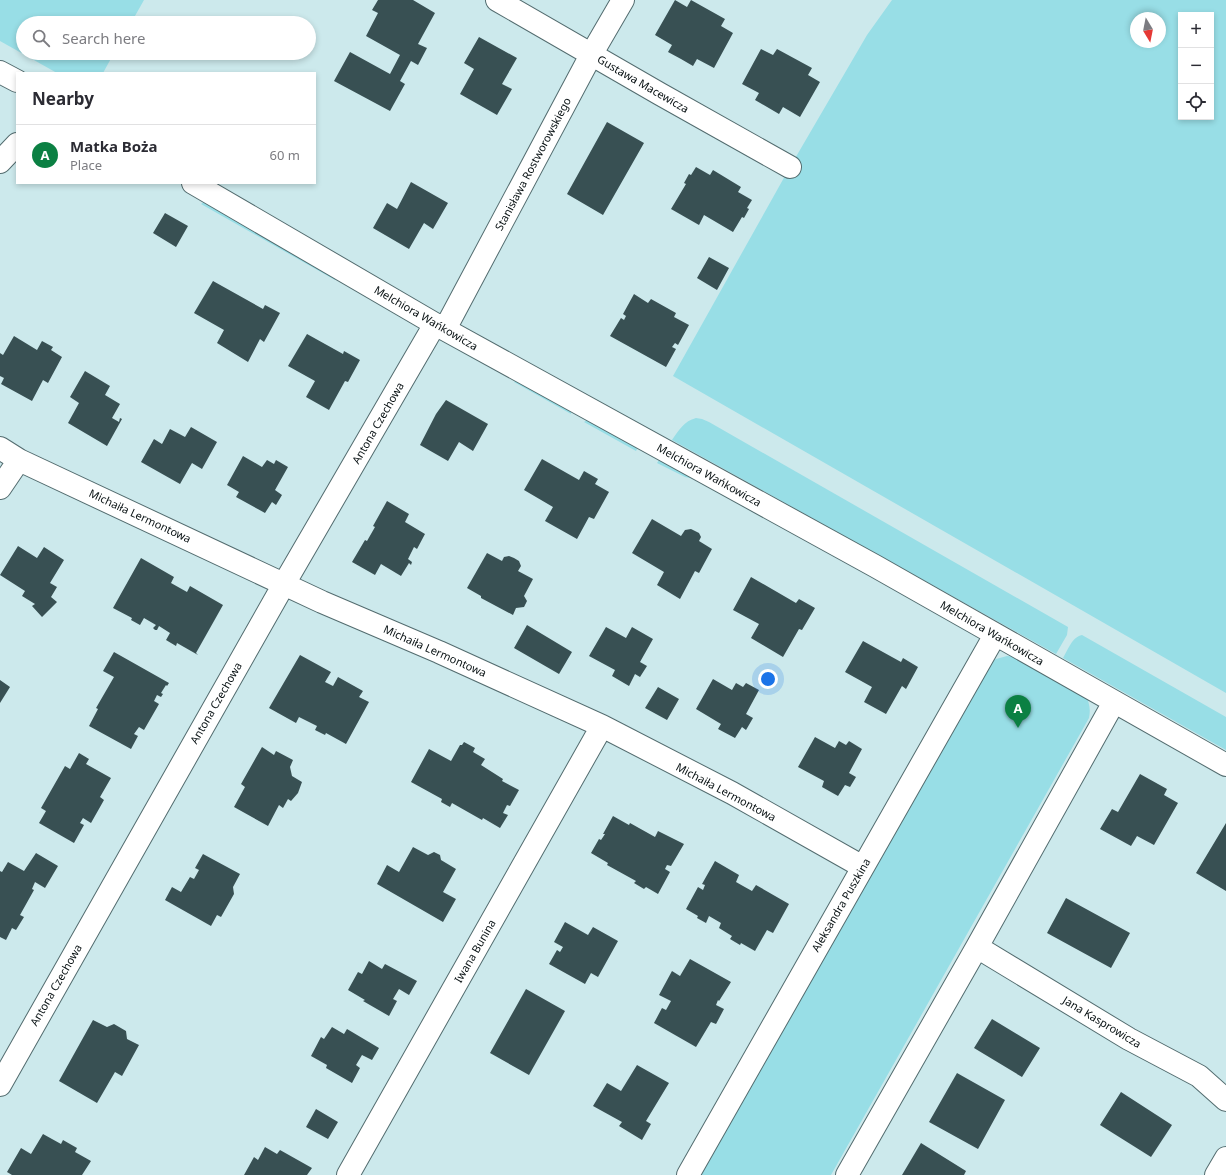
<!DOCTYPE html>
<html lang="en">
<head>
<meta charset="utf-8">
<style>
  :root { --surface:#fff; --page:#f2f2f3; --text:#2b2b33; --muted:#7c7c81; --line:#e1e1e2; --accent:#0b8043 }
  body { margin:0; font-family:"Noto Sans",sans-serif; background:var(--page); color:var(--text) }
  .controls { position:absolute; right:12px; top:12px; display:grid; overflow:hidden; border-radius:0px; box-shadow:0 2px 6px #0003 }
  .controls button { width:36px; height:36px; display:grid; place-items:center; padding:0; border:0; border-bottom:1px solid var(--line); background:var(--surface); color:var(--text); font:20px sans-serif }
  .compass { position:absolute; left:1130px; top:12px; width:36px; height:36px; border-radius:50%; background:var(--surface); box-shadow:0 2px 6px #0003; rotate:170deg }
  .you { position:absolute; left:768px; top:679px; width:14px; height:14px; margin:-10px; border:3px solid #fff; border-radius:50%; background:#1a73e8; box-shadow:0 0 0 6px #1a73e833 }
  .badge { display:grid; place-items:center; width:26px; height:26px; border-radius:50%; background:var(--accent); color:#fff; font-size:13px; font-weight:700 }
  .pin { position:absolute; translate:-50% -33px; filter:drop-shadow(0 1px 2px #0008) }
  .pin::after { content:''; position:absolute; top:21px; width:14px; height:12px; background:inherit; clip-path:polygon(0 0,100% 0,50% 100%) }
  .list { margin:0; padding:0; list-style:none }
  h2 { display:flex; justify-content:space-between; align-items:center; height:52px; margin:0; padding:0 16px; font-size:17px }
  h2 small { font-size:13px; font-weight:400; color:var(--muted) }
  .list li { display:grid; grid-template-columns:26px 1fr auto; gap:12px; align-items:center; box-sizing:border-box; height:60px; padding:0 16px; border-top:1px solid var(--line) }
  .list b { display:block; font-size:15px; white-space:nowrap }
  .list p { margin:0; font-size:13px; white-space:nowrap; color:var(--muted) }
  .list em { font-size:13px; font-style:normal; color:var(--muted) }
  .icon { flex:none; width:22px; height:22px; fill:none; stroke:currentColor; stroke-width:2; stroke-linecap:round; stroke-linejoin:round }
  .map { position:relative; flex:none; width:1226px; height:1175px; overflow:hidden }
  .search { position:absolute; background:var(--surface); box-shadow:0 2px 6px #0003; left:16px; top:16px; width:300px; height:44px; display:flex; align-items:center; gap:10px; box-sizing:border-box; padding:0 14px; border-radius:22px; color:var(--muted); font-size:15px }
  .panel { position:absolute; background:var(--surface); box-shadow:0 2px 6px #0003; left:16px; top:72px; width:300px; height:112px; border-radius:0px }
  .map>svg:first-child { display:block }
</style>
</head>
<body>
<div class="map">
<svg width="1226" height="1175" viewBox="0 0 1226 1175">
  <rect width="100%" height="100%" fill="#cce9ec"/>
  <path fill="#98dee6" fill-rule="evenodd" d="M0 0H144L131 23H23V53H114L103 73H57L0 41Z
    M892 0H1226V693L673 376 790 167 867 35ZM1181 15H1211V117H1181ZM1136 18H1160V42H1136Z
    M207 200 337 274 335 280 201 204Z
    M519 377 571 407V414L514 382Z
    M590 418 639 445 636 451 584 422Z
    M696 418 702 419 709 422 1068 627 1067 635 1056 654 672 440C679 430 684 421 696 418Z
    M661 457 700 480 685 477 657 463Z
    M1082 635 1226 717V750L1063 658C1068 650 1072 637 1082 635Z
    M1007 656 1019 657 1085 693C1089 702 1091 709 1089 718L831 1175H697L990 663 996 659Z"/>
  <path fill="#385053" d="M378 0H413L435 13 418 44 427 48 418 65 411 61 400 81 405 84 390 111 334 81 350 52 390 74 400 55 366 36 378 13 372 10Z
    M675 0 687 7 691 0 725 19 721 26 733 33 714 68 697 59 693 66 681 59 668 52 672 45 655 35Z
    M479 37 517 58 502 84 512 89 497 115 460 94 474 69 464 63Z
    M761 49 773 55 777 49 812 68 808 75 820 82 800 117 783 107 779 114 755 100 759 93 742 84Z
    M607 122 644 143 603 215 567 194Z
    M696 167 710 175 713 170 741 187 738 192 752 200 747 208 749 209 744 218 742 217 733 232 704 215 699 225 671 209 686 184 684 183 689 174 691 175Z
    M411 182 448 203 433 229 424 223 409 249 373 228 387 203 397 209Z
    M165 213 188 226 176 247 153 233Z
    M709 257 729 268 717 290 697 278Z
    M213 281 263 309 265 305 280 313 264 342 260 339 248 362 217 343 224 330 194 313Z
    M634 294 648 303 651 299 676 313 674 317 689 325 678 345 675 343 672 347 676 349 666 367 610 336 621 318 624 320 626 316 623 314Z
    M307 334 343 354 344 351 360 360 348 382 345 381 329 410 306 397 315 381 288 366Z
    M14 336 37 350 42 341 53 347 51 350 62 357 48 383 43 380 32 401 1 384 4 378 0 376V353L3 355Z
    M85 371 110 386 105 395 120 404 112 418 119 422 120 418 122 419 107 446 68 423 79 403 70 397Z
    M446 400 488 424 473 451 459 442 448 461 420 445 436 414Z
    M191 427 217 442 202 469 192 463 180 484 141 462 154 439 162 444 170 429 185 437Z
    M243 456 262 467 267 460 274 464 276 460 288 467 275 490 282 495 276 505 272 502 265 513 236 497 239 492 227 485Z
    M542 459 579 480 584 471 598 479 595 484 609 492 594 519 589 517 577 539 545 521 553 507 524 490Z
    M387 501 409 514 405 522 425 534 417 549 414 547 408 559 412 562 411 565 409 563 401 576 381 564 375 575 352 562 365 540 367 541 375 527 373 526Z
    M652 519 681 536 685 530 691 529 699 533 701 537 699 541 712 549 699 573 695 571 680 599 657 585 664 572 632 553Z
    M18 546 37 558 44 547 64 560 50 583 57 587 51 597 57 602 42 617 32 606 35 604 22 596 25 591 0 575Z
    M487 553 502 561 504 557 509 556 514 558 519 561 521 566 518 571 533 579 524 596 527 601 524 607 516 608 513 615 481 598V596L467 588Z
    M141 558 174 577 171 583 187 592 190 586 223 605 196 653 198 655 177 643 176 646 166 640 170 633 159 626 157 630H155L153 628 156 625 144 618 140 625 131 620 132 618 113 608Z
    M751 577 796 603 799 599 815 608 802 630 799 629 783 657 751 638 759 624 733 610Z
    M527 625 572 652 559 674 514 648Z
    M606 627 626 638 632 627 653 639 640 662 647 666 640 677 635 674 629 686 612 676 615 670 589 656Z
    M863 641 901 662 903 658 918 667 906 689 902 686 886 714 864 702 872 687 845 672Z
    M114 652 169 683 167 686 166 685 161 693 163 694 161 697 157 695 154 701 159 704 144 730 139 727 134 734 138 736 131 749 89 726 98 709 96 708 114 677 103 671Z
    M300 655 331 672 325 682 333 686 338 677 363 691 359 697 369 702 346 744 326 733 325 735 315 730 317 726 299 717 296 723 269 708Z
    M713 679 732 690 736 683 743 687 746 683 759 690 746 714 753 718 746 730 742 727 735 738 718 729 721 724 696 709Z
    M0 680 10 687 0 703Z
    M658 687 679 699 667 720 645 708Z
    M815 737 835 748 839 741 846 745 849 741 862 749 849 773 856 777 850 787 845 785 838 796 822 787 824 781 798 767Z
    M464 742 475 748 473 752 485 759 481 765 503 779 502 781 519 790 510 806 507 805 503 813 508 815 500 828 483 818 482 820 452 803 450 807 441 802 442 799 411 782 429 749 451 761 460 745H462Z
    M262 747 274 755 276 751 293 760 290 767 292 776 302 782 298 793 291 801 288 799 283 808 279 805 268 826 234 807 245 787 241 784Z
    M79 753 89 759 86 764 111 778 100 797 104 800 91 823 83 818 80 823 84 825 74 843 39 823 46 811 41 808 65 766 70 769Z
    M1140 774 1167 789 1164 795 1178 803 1154 845 1137 836 1131 846 1100 829 1112 809 1118 812Z
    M613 816 629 825 630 823 655 837 658 831 684 844 671 866 667 865 665 869 670 872 658 894 646 887 644 889 634 883 636 881 607 865 608 863 591 853 599 839 601 840 605 834H603Z
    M1226 823V891L1196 873Z
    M413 847 428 855 434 852 440 855 441 860 456 869 443 892 456 899 443 922 377 884 387 865 399 872Z
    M36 853 58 866 45 888 35 882 32 889 34 890 20 915 24 917 16 930 12 928 6 940 0 937V871L2 872 8 862 24 871Z
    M203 854 240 874 233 887 234 894 221 917 217 915 211 926 165 900 172 887 181 892 190 877 194 879 199 870 195 868Z
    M715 861 739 875 736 882 743 886 752 891 756 885 789 904 773 933 767 930 755 951 741 943 740 945 730 939 732 936 719 928 721 923 709 916 706 923 697 918 698 916 686 909 698 887 703 890 705 885 702 884Z
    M1066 898 1130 933 1111 968 1047 933Z
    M565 922 588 935 593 927 618 941 598 977 591 973 585 984 549 964 557 950 560 952 563 947 554 942Z
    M690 959 731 982 719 1001 718 1000 716 1005 724 1009 716 1024 711 1022 696 1047 654 1023 662 1008 666 1010 671 1001 659 995 672 971 680 976Z
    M369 961 382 969 385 964 417 981 409 995 399 989 393 999 397 1001 389 1016 363 1001 365 1000 348 990 358 972 362 974Z
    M526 989 565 1011 529 1075 490 1053Z
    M992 1019 1040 1048 1022 1077 974 1048Z
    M93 1020 107 1027 114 1024 126 1031 127 1039 139 1045 122 1076 115 1072 97 1103 59 1081Z
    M332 1027 344 1034 347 1029 379 1048 372 1060 362 1055 356 1065 360 1068 352 1083 326 1068 327 1065 311 1056 321 1037 324 1039Z
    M637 1065 669 1083 646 1121 651 1124 642 1140 619 1126 622 1122 593 1106 607 1083 621 1091Z
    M957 1073 1005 1100 978 1149 929 1122Z
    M1121 1092 1172 1125 1151 1157 1100 1125Z
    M316 1109 338 1122 328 1139 306 1127Z
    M43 1134 61 1144 63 1140 77 1148 75 1152 91 1161 82 1175H12L7 1172 21 1148 31 1154Z
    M921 1143 966 1171 964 1175H902Z
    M265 1147 277 1154 280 1150 312 1168 307 1175H244L254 1157 258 1160Z"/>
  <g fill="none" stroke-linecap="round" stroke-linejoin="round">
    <g stroke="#536c6f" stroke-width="24">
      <path id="minor" d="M497 0 660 94 790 167
        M0 72 17 81
        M0 162 17 144
        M193 183 435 324 875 566 1226 765
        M445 329 591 55 623 0
        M0 448 19 460 322 602 439 652 602 726 732 793 863 867
        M0 488 19 460
        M977 947 1129 1039 1199 1076 1226 1100
        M0 1085 284 584 435 324
        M348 1175 602 726
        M688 1175 995 635
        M847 1175 977 947 1114 702
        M1216 1175 1226 1158"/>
    </g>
    <use href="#minor" stroke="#fff" stroke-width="22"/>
  </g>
  <g text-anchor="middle" stroke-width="4" stroke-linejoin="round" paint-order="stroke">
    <g font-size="11" fill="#060f11" stroke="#fff">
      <text transform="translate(643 84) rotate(30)" y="4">Gustawa Macewicza</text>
      <text transform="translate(533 164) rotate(-62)" y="4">Stanisława Rostworowskiego</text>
      <text transform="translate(426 318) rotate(30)" y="4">Melchiora Wańkowicza</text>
      <text transform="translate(378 423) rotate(-60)" y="4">Antona Czechowa</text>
      <text transform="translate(709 475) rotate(29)" y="4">Melchiora Wańkowicza</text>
      <text transform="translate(140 516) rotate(25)" y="4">Michaiła Lermontowa</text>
      <text transform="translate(992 633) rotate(30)" y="4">Melchiora Wańkowicza</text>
      <text transform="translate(435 651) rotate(24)" y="4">Michaiła Lermontowa</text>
      <text transform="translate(216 703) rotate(-60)" y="4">Antona Czechowa</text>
      <text transform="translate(726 792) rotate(28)" y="4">Michaiła Lermontowa</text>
      <text transform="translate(841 905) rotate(-60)" y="4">Aleksandra Puszkina</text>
      <text transform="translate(475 951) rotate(-60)" y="4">Iwana Bunina</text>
      <text transform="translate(56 985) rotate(-60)" y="4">Antona Czechowa</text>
      <text transform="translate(1102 1022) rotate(31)" y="4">Jana Kasprowicza</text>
    </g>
  </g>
</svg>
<div class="controls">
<button>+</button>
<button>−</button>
<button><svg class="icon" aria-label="locate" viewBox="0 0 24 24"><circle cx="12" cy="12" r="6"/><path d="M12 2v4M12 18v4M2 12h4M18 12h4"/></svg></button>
</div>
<svg class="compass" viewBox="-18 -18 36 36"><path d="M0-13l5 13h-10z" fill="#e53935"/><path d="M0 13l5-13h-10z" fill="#7c7c81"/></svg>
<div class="you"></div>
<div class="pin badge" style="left:1018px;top:728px">A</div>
<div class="search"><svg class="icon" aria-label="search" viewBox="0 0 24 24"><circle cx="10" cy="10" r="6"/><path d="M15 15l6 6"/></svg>Search here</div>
<section class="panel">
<h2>Nearby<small></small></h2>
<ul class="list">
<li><span class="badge">A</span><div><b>Matka Boża</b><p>Place</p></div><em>60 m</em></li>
</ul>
</section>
</div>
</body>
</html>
